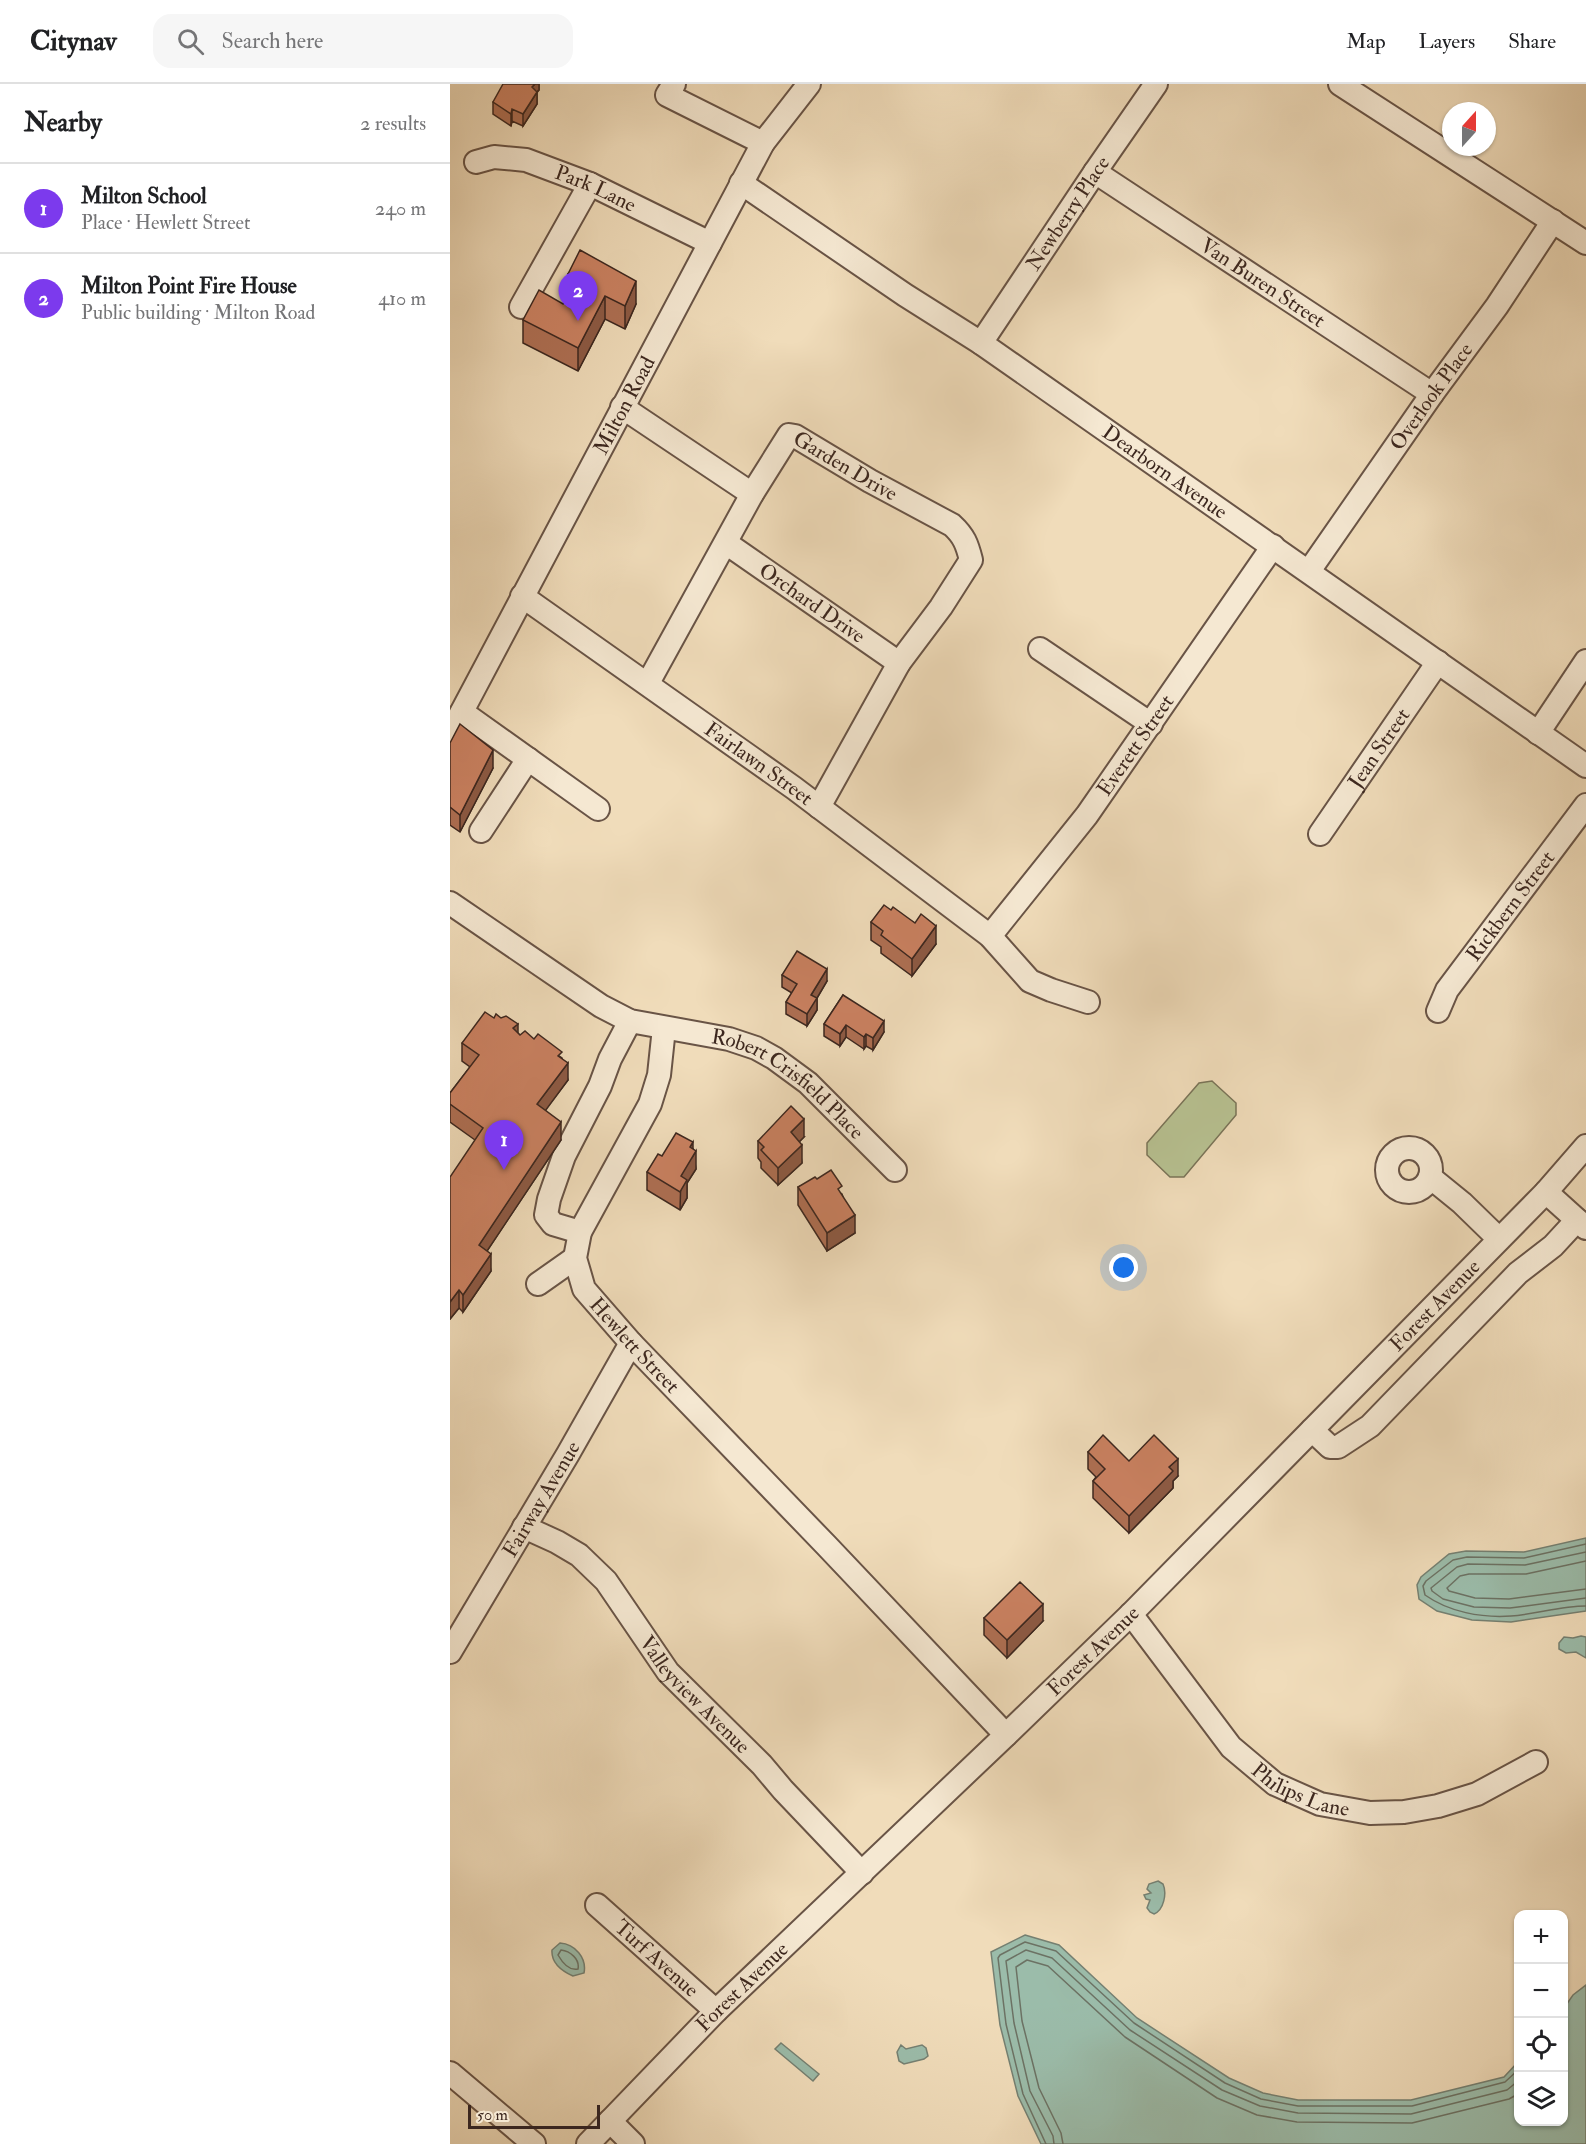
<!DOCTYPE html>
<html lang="en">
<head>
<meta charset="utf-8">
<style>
  :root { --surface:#fff; --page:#f6f6f6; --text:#202124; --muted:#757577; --line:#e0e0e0; --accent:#7c3aed }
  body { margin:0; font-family:"IM FELL Double Pica",serif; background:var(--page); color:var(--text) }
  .controls { position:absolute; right:18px; bottom:18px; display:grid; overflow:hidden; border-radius:12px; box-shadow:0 2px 4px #0004 }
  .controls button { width:54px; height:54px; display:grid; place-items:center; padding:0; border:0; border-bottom:2px solid var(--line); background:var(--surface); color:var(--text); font:30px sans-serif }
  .compass { position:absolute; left:992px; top:18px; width:54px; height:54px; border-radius:50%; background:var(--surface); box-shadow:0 2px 4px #0004; rotate:21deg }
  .scale { position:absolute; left:18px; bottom:15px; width:132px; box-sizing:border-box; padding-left:6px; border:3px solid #3c271f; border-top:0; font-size:16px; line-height:21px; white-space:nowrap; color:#3c271f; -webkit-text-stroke:4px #f5e8d2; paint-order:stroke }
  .you { position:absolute; left:674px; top:1184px; width:21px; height:21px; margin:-15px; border:4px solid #fff; border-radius:50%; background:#1a73e8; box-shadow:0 0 0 9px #1a73e833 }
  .badge { display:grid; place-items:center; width:39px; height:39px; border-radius:50%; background:var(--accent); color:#fff; font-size:20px; font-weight:700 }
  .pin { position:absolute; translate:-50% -50px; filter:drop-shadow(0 2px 3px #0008) }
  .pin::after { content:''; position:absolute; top:32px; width:21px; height:18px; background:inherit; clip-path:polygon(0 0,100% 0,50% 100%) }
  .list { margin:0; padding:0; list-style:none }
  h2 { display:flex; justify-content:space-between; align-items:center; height:78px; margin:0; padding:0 24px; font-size:26px }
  h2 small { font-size:20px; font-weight:400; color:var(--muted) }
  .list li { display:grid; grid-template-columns:39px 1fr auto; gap:18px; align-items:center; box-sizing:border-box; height:90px; padding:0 24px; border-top:2px solid var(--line) }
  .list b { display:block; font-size:22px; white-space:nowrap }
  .list p { margin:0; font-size:20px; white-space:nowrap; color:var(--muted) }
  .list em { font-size:20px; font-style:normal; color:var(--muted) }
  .icon { flex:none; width:33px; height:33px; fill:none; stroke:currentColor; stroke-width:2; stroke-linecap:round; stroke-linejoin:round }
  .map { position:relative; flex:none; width:1136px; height:2060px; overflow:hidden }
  header { display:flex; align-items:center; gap:36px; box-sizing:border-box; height:84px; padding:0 30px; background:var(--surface); border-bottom:2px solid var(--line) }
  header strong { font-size:28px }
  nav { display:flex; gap:33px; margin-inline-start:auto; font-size:21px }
  .search { width:420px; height:54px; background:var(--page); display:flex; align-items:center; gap:15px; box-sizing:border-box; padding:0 21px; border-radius:18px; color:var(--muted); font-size:22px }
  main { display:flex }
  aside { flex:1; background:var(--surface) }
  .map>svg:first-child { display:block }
</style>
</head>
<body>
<header>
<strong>Citynav</strong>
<div class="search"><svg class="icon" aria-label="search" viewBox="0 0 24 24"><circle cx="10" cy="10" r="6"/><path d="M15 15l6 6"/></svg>Search here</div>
<nav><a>Map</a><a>Layers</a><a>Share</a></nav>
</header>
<main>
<aside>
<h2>Nearby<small>2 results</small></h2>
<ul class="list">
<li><span class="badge">1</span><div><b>Milton School</b><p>Place · Hewlett Street</p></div><em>240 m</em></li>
<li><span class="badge">2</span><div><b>Milton Point Fire House</b><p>Public building · Milton Road</p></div><em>410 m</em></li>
</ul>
</aside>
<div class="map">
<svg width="1136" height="2060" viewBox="0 0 1136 2060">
  <rect width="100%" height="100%" fill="#f0dcba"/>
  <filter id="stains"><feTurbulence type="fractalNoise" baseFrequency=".00333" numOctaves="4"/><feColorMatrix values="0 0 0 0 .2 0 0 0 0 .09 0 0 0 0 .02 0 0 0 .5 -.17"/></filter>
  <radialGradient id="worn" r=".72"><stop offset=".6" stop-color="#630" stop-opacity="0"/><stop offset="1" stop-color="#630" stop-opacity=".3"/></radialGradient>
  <path fill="#b7c191" stroke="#7a7458" stroke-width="1.5" d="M762 997 786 1019V1031L734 1093H720L697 1071V1059L749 999Z"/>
  <path fill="#9bbcaa" stroke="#758072" stroke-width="1.5" d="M1136 1454V1527L1061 1538 1022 1536 987 1527 969 1515 967 1501 971 1493 999 1470 1016 1467 1074 1468Z
    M1131 1552 1136 1553V1574L1126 1568 1116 1569 1109 1565V1559L1114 1553 1123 1554Z
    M708 1797 713 1800C717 1809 714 1826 704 1830L700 1828 697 1824 700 1816 696 1815 694 1811 701 1809 697 1805 699 1800Z
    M575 1851 609 1861 687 1934 779 1994 813 2009 848 2016H961L1054 1993 1068 1978V2038H1114V1924L1123 1911 1136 1901V2060H591L568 2012 550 1941 541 1868Z
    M110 1859C125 1860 137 1874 134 1889L123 1892C112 1887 101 1879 102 1866Z
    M331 1959 369 1990 363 1997 325 1965Z
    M451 1961 456 1965 472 1961 476 1964 478 1972 474 1975 454 1980 449 1977 447 1968Z"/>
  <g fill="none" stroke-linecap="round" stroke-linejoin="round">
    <path stroke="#6c7264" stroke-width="1.5" d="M1136 1460 1074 1474 1017 1473 1003 1476 976 1497 973 1502 975 1511C999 1528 1031 1534 1061 1532 1086 1530 1111 1522 1136 1522
      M1136 1468 1075 1481 1018 1480 1007 1483 981 1504 982 1507 993 1515 1024 1523 1060 1524 1136 1514
      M1136 1477 1076 1490H1019L1010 1492 997 1504 999 1507 1025 1514 1059 1515 1136 1505
      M111 1866C120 1867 130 1875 128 1885 119 1887 112 1878 108 1871Z
      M596 2060 573 2010 556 1940 548 1874 550 1871 575 1858 606 1867 684 1939 775 1999 811 2015 848 2022H962L1055 1998 1068 1986
      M604 2060 603 2052 580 2007 564 1939 556 1877 576 1866 602 1874 680 1946 772 2006 810 2022 848 2029 961 2030 1057 2006 1068 1997
      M613 2060 611 2049 589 2004 572 1937 566 1883 577 1876 598 1882 675 1953 767 2014 807 2031 847 2038 962 2039 1059 2015 1068 2010"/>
    <g stroke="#695446" stroke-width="26">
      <g id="minor">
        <path d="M224 0 217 11 313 59"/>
        <path d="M890 0 1136 159"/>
        <path id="s1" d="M26 78 44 73 76 76 140 100 260 159"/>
        <path id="s2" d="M645 88 982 310"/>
        <path id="s3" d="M291 99 455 211 531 259 1136 682"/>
        <path d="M71 223 140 100"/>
        <path id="s4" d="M531 259 645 88 706 0"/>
        <path d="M172 323 302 410"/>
        <path id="s5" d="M276 459 449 579"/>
        <path id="s6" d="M859 487 982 310 1047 222 1103 137"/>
        <path id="s7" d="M72 512 344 704 540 852 580 897 601 906 638 918"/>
        <path d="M590 565 701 640"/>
        <path id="s8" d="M198 599 302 410 339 351 345 352 420 397 502 441C514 452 517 460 521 476L491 523 449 579 369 723"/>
        <path d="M12 628 148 725"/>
        <path d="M1088 649 1136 577"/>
        <path id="s9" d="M0 650 313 59 359 0"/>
        <path d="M31 747 78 675"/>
        <path id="s10" d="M870 750 988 578"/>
        <path id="s11" d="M0 819 151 922 180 937 279 955 306 964 324 974 358 999 445 1086"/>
        <path id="s12" d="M540 852 637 731 823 462"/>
        <path id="s13" d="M988 927 997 906 1136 721"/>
        <path id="s14" d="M214 944 209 991 200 1020 130 1148 125 1174 134 1205 181 1259 376 1461 556 1651"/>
        <circle cx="959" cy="1086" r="22"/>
        <path d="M980 1093 1012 1119 1049 1155"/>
        <path d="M1096 1108 1136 1144"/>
        <path d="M130 1148 103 1140 96 1131 99 1115 114 1072 150 1002 160 975 180 937"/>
        <path d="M88 1200 125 1174"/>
        <path d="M862 1346 880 1363H888L920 1342 1068 1189 1103 1162 1127 1136"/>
        <path id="s15" d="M74 1443 107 1458 129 1471 156 1497 218 1588 312 1681 333 1706 412 1789"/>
        <path id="s16" d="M681 1530 781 1663 825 1700 870 1720 920 1729 954 1728 988 1722 1027 1710 1086 1678"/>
        <path id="s17" d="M0 1568 118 1370 181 1259"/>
        <path id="s18" d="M147 1821 266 1927"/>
        <path d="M0 1989 84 2060"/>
        <path d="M160 2037 183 2060"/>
        <path id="s19" d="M138 2060 266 1927 556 1651 681 1530 1096 1108 1136 1062"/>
      </g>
    </g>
    <use href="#minor" stroke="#f5e8d2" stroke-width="22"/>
  </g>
  <path fill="#ae6f53" stroke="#3c271f" stroke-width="1.5" d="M89 0V6L87 8V20L73 42 62 37 61 42 43 30V18Z
    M118 190 186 220 175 245 155 235 128 287 73 259V236L113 220 118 211Z
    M0 659 43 684 10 748 0 741Z
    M441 826 465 839 486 860 462 892 431 869V863L421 856V838Z
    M332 891 377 897 367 914V926L357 942 336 930V918L342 909 332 903Z
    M393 911 434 948 423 966 416 962 414 965 396 953 390 962 374 952V940Z
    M44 934 70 951 84 955 112 974 118 996 95 1026 111 1056 37 1167 41 1187 13 1228 9 1224 0 1235 25 1056 0 1038V1009L20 983 12 977V959Z
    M354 1053 349 1058 352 1079 328 1101 311 1084V1078L308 1074V1057Z
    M243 1065 246 1085 237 1099V1114L230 1126 197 1106V1088L212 1072Z
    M367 1095 392 1110 405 1149 377 1167 348 1121V1103Z
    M638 1368 679 1377 728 1392 723 1397V1404L679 1449 643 1414V1397L646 1393 638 1385Z
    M534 1534 593 1537 557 1574 534 1551Z"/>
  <path fill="#8d5a44" stroke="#3c271f" stroke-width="1.5" d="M85 0H89V6L82 15V3Z
    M87 8V20L73 42V30Z
    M62 25V37L61 42V30Z
    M186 197V220L175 245V222Z
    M155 212V235L128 287V264Z
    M43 666V684L10 748V731Z
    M486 842V860L462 892V875Z
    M377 885V897L367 914V926L357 942V930L361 911Z
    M434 937V948L423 966V954Z
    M68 940V958L63 944Z
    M396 941V953L390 962V950Z
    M416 950V962L414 965V953Z
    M118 979V996L87 1038V1020Z
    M354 1035V1053L341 1066V1048Z
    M111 1038V1056L29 1179V1161Z
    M243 1058V1072L246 1067V1085L237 1099V1114L230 1126 231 1092 240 1063Z
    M352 1061V1079L328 1101V1084Z
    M405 1131V1149L377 1167V1149Z
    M41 1170V1187L13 1228V1211Z
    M9 1206V1224L0 1235V1218Z
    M728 1375V1392L723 1397V1404L679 1449V1432L719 1383Z
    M593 1520V1537L557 1574V1556Z"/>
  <path fill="#ca8161" stroke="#3c271f" stroke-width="1.5" d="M53 0H85L82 3 87 8 73 30 62 25 61 30 43 18Z
    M130 166 186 197 175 222 155 212 128 264 73 236 89 206 113 220 125 195 118 190Z
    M10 640 43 666 10 731 0 723V659Z
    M434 821 441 826 443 823 465 839 471 830 486 842 462 875 431 851 433 847 421 838Z
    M347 867 377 885 361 911 367 914 357 930 336 918 347 900 332 891Z
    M393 911 434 937 423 954 416 950 414 953 396 941 390 950 374 940Z
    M35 928 44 934 46 930 51 934 56 932 68 940 63 944 70 951 75 947 84 955 88 950 112 968 108 972 118 979 87 1020 111 1038 29 1161 41 1170 13 1211 9 1206 0 1218V1093L33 1044 0 1020V1009L29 971 12 959Z
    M341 1022 354 1035 341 1048 352 1061 328 1084 311 1066 314 1063 308 1057Z
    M226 1049 243 1058 240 1063 246 1067 231 1092 237 1096 230 1108 197 1088 208 1070 212 1072Z
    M381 1086 392 1102 388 1105 405 1131 377 1149 348 1103 365 1093 367 1095Z
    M653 1351 679 1377 704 1351 728 1375 719 1383 723 1387 679 1432 643 1397 655 1385 638 1368Z
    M570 1498 593 1520 557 1556 534 1534Z"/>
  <g text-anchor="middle" stroke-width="6" stroke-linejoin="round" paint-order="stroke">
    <g font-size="21" fill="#3c271f" stroke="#f5e8d2">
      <text dy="7" stroke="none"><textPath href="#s1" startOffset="126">Park Lane</textPath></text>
      <text dy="7" stroke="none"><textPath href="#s4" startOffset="156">Newberry Place</textPath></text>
      <text dy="7" stroke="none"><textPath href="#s2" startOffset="201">Van Buren Street</textPath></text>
      <text dy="7" stroke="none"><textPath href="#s6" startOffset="213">Overlook Place</textPath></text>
      <text dy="7" stroke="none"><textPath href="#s9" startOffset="372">Milton Road</textPath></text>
      <text dy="7" stroke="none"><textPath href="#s8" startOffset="350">Garden Drive</textPath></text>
      <text dy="7" stroke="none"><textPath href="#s3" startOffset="513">Dearborn Avenue</textPath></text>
      <text dy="7" stroke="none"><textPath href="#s5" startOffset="105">Orchard Drive</textPath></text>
      <text dy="7" stroke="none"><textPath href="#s12" startOffset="240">Everett Street</textPath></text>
      <text dy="7" stroke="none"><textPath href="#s10" startOffset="104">Jean Street</textPath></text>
      <text dy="7" stroke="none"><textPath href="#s7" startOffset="290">Fairlawn Street</textPath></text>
      <text dy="7" stroke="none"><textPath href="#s13" startOffset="128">Rickbern Street</textPath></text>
      <text dy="7" stroke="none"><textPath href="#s11" startOffset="390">Robert Crisfield Place</textPath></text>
      <text dy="7" stroke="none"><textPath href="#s19" startOffset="1192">Forest Avenue</textPath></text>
      <text dy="7" stroke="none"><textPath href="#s14" startOffset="358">Hewlett Street</textPath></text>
      <text dy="7" stroke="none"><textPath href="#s17" startOffset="178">Fairway Avenue</textPath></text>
      <text dy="7" stroke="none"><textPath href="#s19" startOffset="706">Forest Avenue</textPath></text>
      <text dy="7" stroke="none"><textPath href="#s15" startOffset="244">Valleyview Avenue</textPath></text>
      <text dy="7" stroke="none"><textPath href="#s16" startOffset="250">Philips Lane</textPath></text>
      <text dy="7" stroke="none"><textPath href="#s18" startOffset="80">Turf Avenue</textPath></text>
      <text dy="7" stroke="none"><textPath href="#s19" startOffset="220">Forest Avenue</textPath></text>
    </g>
  </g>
  <rect width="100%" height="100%" filter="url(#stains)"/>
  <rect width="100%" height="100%" fill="url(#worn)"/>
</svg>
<div class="controls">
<button>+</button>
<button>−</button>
<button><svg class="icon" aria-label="locate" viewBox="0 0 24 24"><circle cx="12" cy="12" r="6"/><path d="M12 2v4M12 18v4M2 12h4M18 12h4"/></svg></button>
<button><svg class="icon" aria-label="layers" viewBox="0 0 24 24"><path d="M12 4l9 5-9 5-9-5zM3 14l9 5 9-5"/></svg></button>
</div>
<svg class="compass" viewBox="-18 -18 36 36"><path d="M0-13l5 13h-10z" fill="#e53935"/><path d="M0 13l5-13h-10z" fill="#757577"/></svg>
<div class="scale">50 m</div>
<div class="you"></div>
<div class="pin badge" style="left:54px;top:1086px">1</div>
<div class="pin badge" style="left:128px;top:237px">2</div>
</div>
</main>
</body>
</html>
